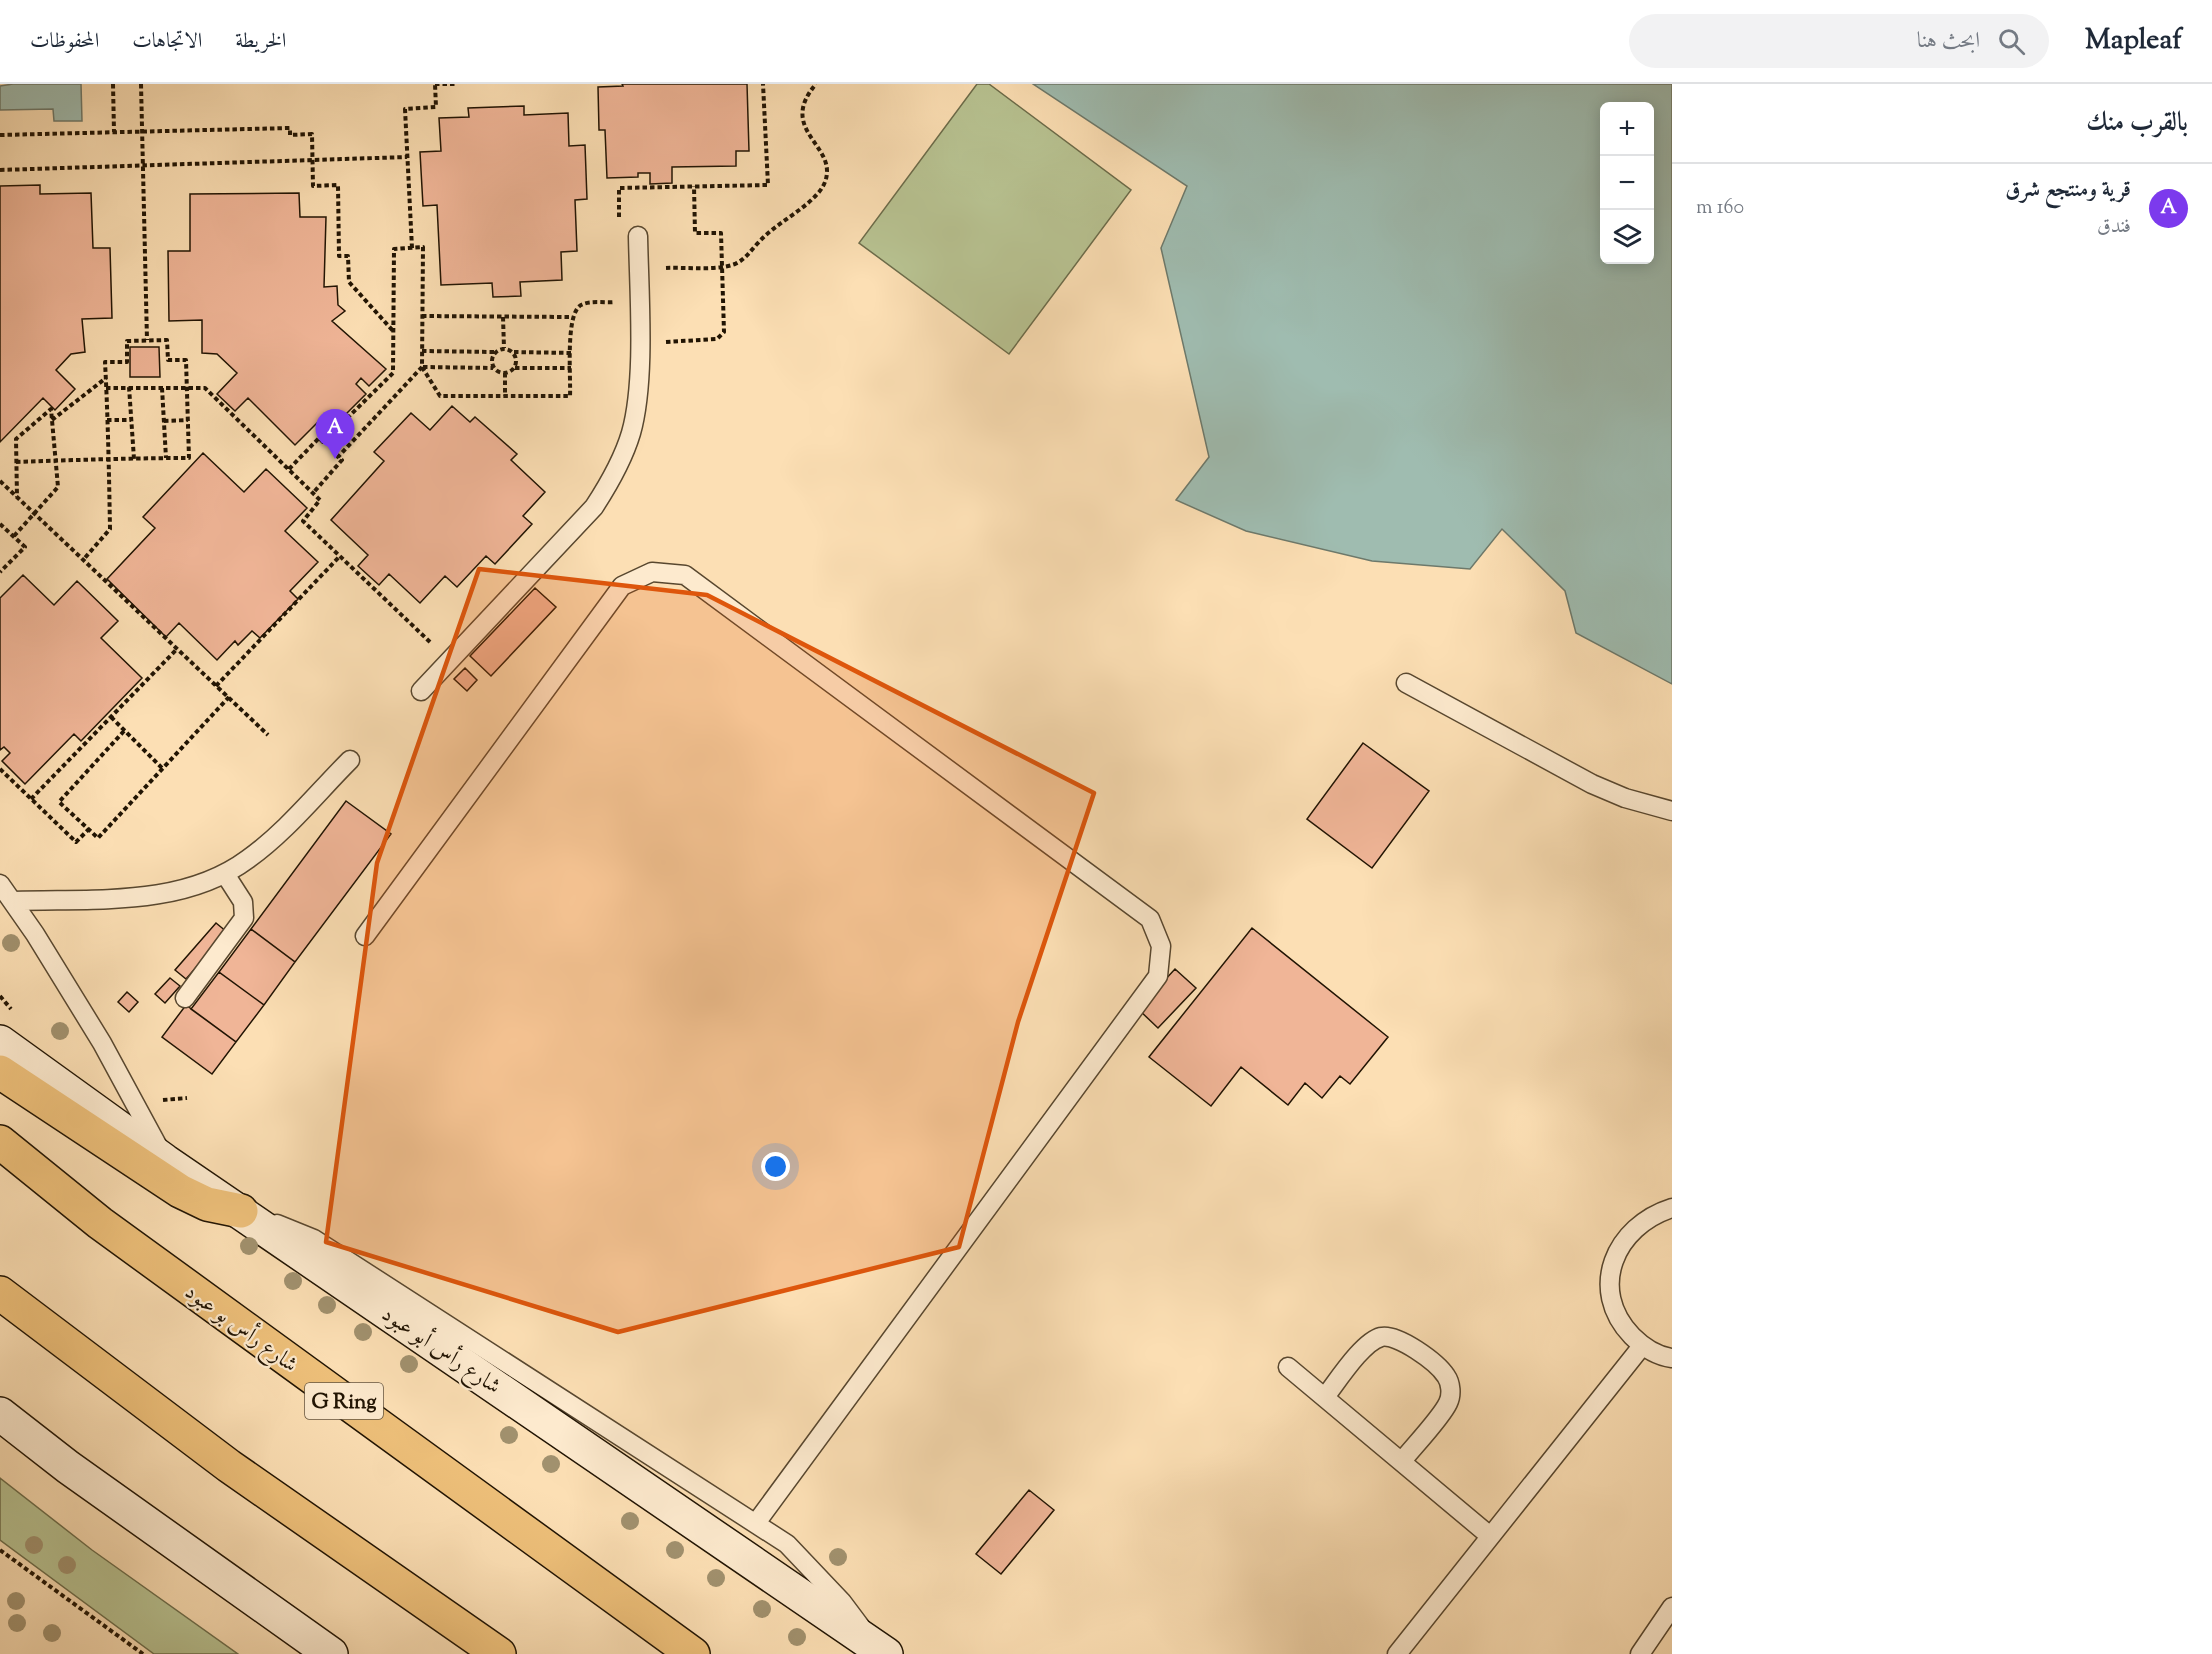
<!DOCTYPE html>
<html lang="ar">
<head>
<meta charset="utf-8">
<style>
  :root { --surface:#fff; --page:#f2f2f3; --text:#1f2937; --muted:#747a83; --line:#e0e1e3; --accent:#7c3aed }
  body { margin:0; font-family:"Sorts Mill Goudy",Amiri,serif; background:var(--page); color:var(--text); direction:rtl }
  .controls { position:absolute; right:18px; top:18px; display:grid; overflow:hidden; border-radius:9px; box-shadow:0 3px 15px #0003 }
  .controls button { width:54px; height:54px; display:grid; place-items:center; padding:0; border:0; border-bottom:2px solid var(--line); background:var(--surface); color:var(--text); font:30px sans-serif }
  .you { position:absolute; left:776px; top:1083px; width:21px; height:21px; margin:-15px; border:4px solid #fff; border-radius:50%; background:#1a73e8; box-shadow:0 0 0 9px #1a73e833 }
  .badge { display:grid; place-items:center; width:39px; height:39px; border-radius:50%; background:var(--accent); color:#fff; font-size:20px; font-weight:700 }
  .pin { position:absolute; translate:-50% -50px; filter:drop-shadow(0 2px 3px #0008) }
  .pin::after { content:''; position:absolute; top:32px; width:21px; height:18px; background:inherit; clip-path:polygon(0 0,100% 0,50% 100%) }
  .list { margin:0; padding:0; list-style:none }
  h2 { display:flex; justify-content:space-between; align-items:center; height:78px; margin:0; padding:0 24px; font-size:26px }
  h2 small { font-size:20px; font-weight:400; color:var(--muted) }
  .list li { display:grid; grid-template-columns:39px 1fr auto; gap:18px; align-items:center; box-sizing:border-box; height:90px; padding:0 24px; border-top:2px solid var(--line) }
  .list b { display:block; font-size:22px; white-space:nowrap }
  .list p { margin:0; font-size:20px; white-space:nowrap; color:var(--muted) }
  .list em { font-size:20px; font-style:normal; color:var(--muted) }
  .icon { flex:none; width:33px; height:33px; fill:none; stroke:currentColor; stroke-width:2; stroke-linecap:round; stroke-linejoin:round }
  .map { position:relative; flex:none; width:1672px; height:1570px; overflow:hidden; direction:ltr }
  header { display:flex; align-items:center; gap:36px; box-sizing:border-box; height:84px; padding:0 30px; background:var(--surface); border-bottom:2px solid var(--line) }
  header strong { font-size:28px }
  nav { display:flex; gap:33px; margin-inline-start:auto; font-size:21px }
  .search { width:420px; height:54px; background:var(--page); display:flex; align-items:center; gap:15px; box-sizing:border-box; padding:0 21px; border-radius:33px; color:var(--muted); font-size:22px }
  main { display:flex }
  aside { flex:1; background:var(--surface) }
  .map>svg:first-child { display:block }
</style>
</head>
<body>
<header>
<strong>Mapleaf</strong>
<div class="search"><svg class="icon" aria-label="search" viewBox="0 0 24 24"><circle cx="10" cy="10" r="6"/><path d="M15 15l6 6"/></svg>ابحث هنا</div>
<nav><a>الخريطة</a><a>الاتجاهات</a><a>المحفوظات</a></nav>
</header>
<main>
<aside>
<h2>بالقرب منك<small></small></h2>
<ul class="list">
<li><span class="badge">A</span><div><b>قرية ومنتجع شرق</b><p>فندق</p></div><em>160 m</em></li>
</ul>
</aside>
<div class="map">
<svg width="1672" height="1570" viewBox="0 0 1672 1570">
  <rect width="100%" height="100%" fill="#fcdfb4"/>
  <filter id="stains"><feTurbulence type="fractalNoise" baseFrequency=".00333" numOctaves="4"/><feColorMatrix values="0 0 0 0 .2 0 0 0 0 .09 0 0 0 0 .02 0 0 0 .5 -.17"/></filter>
  <radialGradient id="worn" r=".72"><stop offset=".6" stop-color="#630" stop-opacity="0"/><stop offset="1" stop-color="#630" stop-opacity=".3"/></radialGradient>
  <path fill="#b8c392" stroke="#6c6c4a" stroke-width="1.5" d="M977 0H989L1131 106 1009 270 859 159Z
    M0 1394 92 1466 238 1570H154L0 1456Z"/>
  <path fill="#9fbcb0" stroke="#6d796b" stroke-width="1.5" fill-rule="evenodd" d="M13 0H81L82 37H54L53 25 0 26V2Z
    M1033 0H1672V600L1576 549 1565 507 1502 445 1470 485 1372 477 1246 447 1176 416 1209 373 1161 164 1187 102ZM1650 22V176H1604V22Z"/>
  <path fill="#f0b597" stroke="#211403" stroke-width="1.5" d="M622 0H747L749 67H736V82L672 83V99L650 100V89H638V93L607 94 605 46H599L598 3 623 2Z
    M524 22V31L568 29 569 62 585 61 587 115 575 116 577 167 561 168 562 196 520 198 521 212 493 213 492 199 441 201 437 121 423 122 420 68 441 67 439 34 469 33 468 24Z
    M40 101V110L91 109 93 164H110L112 234 82 235 85 268 71 270 56 286 75 305 55 326 43 314 0 358V102Z
    M299 109 300 133H326L324 203 337 202 338 221 345 227 332 237 386 285 369 302 361 294 356 300 366 310 336 340 326 330 295 361 248 314 235 327 217 310 237 289 217 270 202 269V236L169 237 168 167H190V110Z
    M130 263H159L160 293H130Z
    M452 322 470 338 475 333 517 370 511 376 545 408 523 432 532 440 495 480 486 472 457 503 445 492 420 519 389 490 379 501 358 482 368 471 331 436 384 377 374 368 411 329 430 346Z
    M203 369 244 408 266 385 307 424 285 447 318 478 290 507 298 515 260 554 252 547 238 561 235 557 217 576 179 539 166 553 107 495 155 444 143 433Z
    M23 491 54 521 77 497 118 537 101 554 142 594 81 657 74 650 25 700 2 677 10 669 4 663 0 666V514Z
    M535 504 556 523 491 592 470 572Z
    M465 584 477 596 467 607 454 595Z
    M1363 659 1429 707 1372 784 1307 735Z
    M346 717 391 750 295 878 251 845Z
    M216 839 227 848 186 895 175 886Z
    M1252 844 1388 953 1350 1000 1340 992 1322 1014 1305 999 1288 1021 1241 983 1211 1022 1149 973Z
    M251 845 295 878 264 921 219 888Z
    M1175 885 1196 904 1158 944 1138 925Z
    M219 888 264 921 236 958 191 925Z
    M170 894 180 902 165 919 155 910Z
    M127 908 138 918 129 928 118 918Z
    M186 921 236 958 212 990 162 953Z
    M1029 1406 1054 1426 1001 1490 976 1470Z"/>
  <g fill="none" stroke-linecap="round" stroke-linejoin="round">
    <g stroke="#58472f" stroke-width="21">
      <path id="lane" d="M1406 599 1592 700 1625 714 1672 727
        M421 607 594 423C609 400 623 376 631 349 646 296 639 209 638 152
        M0 800 35 850 102 959 161 1068
        M14 817C92 814 182 824 248 775 286 748 317 709 350 676
        M365 852 622 502 652 488 685 491 1150 835 1161 862 1158 892 756 1439
        M185 914 244 834 243 818 225 790
        M1672 1124C1615 1142 1587 1205 1632 1252 1643 1263 1656 1272 1672 1274
        M277 1140 314 1155 787 1460 842 1518 860 1542
        M1288 1283 1490 1452
        M1325 1313C1337 1298 1362 1258 1381 1253 1397 1249 1437 1278 1446 1292 1451 1299 1452 1311 1448 1319 1441 1334 1414 1362 1402 1377
        M1397 1570 1642 1262
        M1640 1570 1672 1523"/>
    </g>
    <g stroke="#211403" stroke-width="36">
      <path id="secondary" d="M0 958 165 1077 886 1570
        M0 1330 68 1383 331 1570"/>
    </g>
    <g stroke="#211403" stroke-width="36">
      <path id="highway" d="M0 988 180 1107 207 1120 241 1127
        M0 1058 100 1139 693 1570
        M0 1209 229 1382 499 1570"/>
    </g>
    <path stroke="#211403" stroke-width="4" stroke-dasharray="4.5 3" stroke-linecap="butt" d="M113 0 114 48
      M141 0 147 256
      M435 0H455
      M0 51 290 44V51L312 50 313 102 338 101 339 172H348L349 198 394 248
      M0 86 407 73
      M619 133V104L768 101 763 0
      M412 164 405 25 436 23 435 0
      M666 184C687 183 716 187 735 180 746 175 751 166 759 158 776 139 802 128 819 108 824 102 827 95 827 87 827 58 780 42 816 0
      M422 232 571 233
      M503 233 504 264
      M666 258 717 255 724 248 721 149H695L694 102
      M492 277a12 12 0 1 1 24 0a12 12 0 1 1-24 0Z
      M422 267 495 268
      M514 268 571 269
      M422 283 440 312H570C571 293 565 230 581 221 590 216 605 219 614 218
      M423 283 493 284
      M515 284H571
      M505 289V312
      M129 303 134 375
      M106 304H205L320 416 303 437 431 559
      M162 304 166 374
      M52 336 106 294
      M107 336H131
      M164 337 188 336
      M16 378C74 376 132 374 189 374L186 276H168L167 256 127 257V278H105C108 334 109 389 110 445L83 476
      M289 385 319 354 323 358 393 289 394 165 423 163 422 283 338 373 342 376 313 409
      M0 397 268 651
      M0 440 25 463 0 488
      M14 452 58 403 51 325 16 355 17 413
      M216 602 340 472
      M111 633 163 685
      M124 647 59 718 98 754 229 613
      M0 685 76 758 89 745
      M31 715 177 565
      M0 912 11 925
      M163 1016 187 1014
      M0 1466 143 1570"/>
    <use href="#lane" stroke="#fdeace" stroke-width="18"/>
    <use href="#secondary" stroke="#fdeace" stroke-width="33"/>
    <use href="#highway" stroke="#eec07a" stroke-width="33"/>
  </g>
  <g fill="#a1916e">
    <circle cx="11" cy="859" r="9"/>
    <circle cx="60" cy="947" r="9"/>
    <circle cx="249" cy="1162" r="9"/>
    <circle cx="293" cy="1197" r="9"/>
    <circle cx="327" cy="1221" r="9"/>
    <circle cx="363" cy="1248" r="9"/>
    <circle cx="409" cy="1280" r="9"/>
    <circle cx="509" cy="1351" r="9"/>
    <circle cx="551" cy="1380" r="9"/>
    <circle cx="630" cy="1437" r="9"/>
    <circle cx="34" cy="1461" r="9"/>
    <circle cx="675" cy="1466" r="9"/>
    <circle cx="838" cy="1473" r="9"/>
    <circle cx="67" cy="1481" r="9"/>
    <circle cx="716" cy="1494" r="9"/>
    <circle cx="16" cy="1517" r="9"/>
    <circle cx="762" cy="1525" r="9"/>
    <circle cx="17" cy="1539" r="9"/>
    <circle cx="52" cy="1549" r="9"/>
    <circle cx="797" cy="1553" r="9"/>
  </g>
  <path fill="#de560c" fill-opacity="0.2" stroke="#de560c" stroke-width="4.5" stroke-linejoin="round" d="M479 485 707 511 1094 709 1018 938 959 1163 618 1248 326 1158 377 779Z"/>
  <g text-anchor="middle" stroke-width="4.5" stroke-linejoin="round" paint-order="stroke">
    <rect fill="#fdeace" stroke="#635440" stroke-width="1.5" x="305" y="1299" width="78" height="36" rx="4.5"/>
    <g font-size="21" font-weight="bold" fill="#211403">
      <text x="344" y="1324">G Ring</text>
    </g>
    <g font-size="22" fill="#211403" stroke="#fdeace">
      <text transform="translate(242 1243) rotate(36)" y="8">شارع رأس بو عبود</text>
      <text transform="translate(442 1265) rotate(34)" y="8">شارع رأس أبو عبود</text>
    </g>
  </g>
  <rect width="100%" height="100%" filter="url(#stains)"/>
  <rect width="100%" height="100%" fill="url(#worn)"/>
</svg>
<div class="controls">
<button>+</button>
<button>−</button>
<button><svg class="icon" aria-label="layers" viewBox="0 0 24 24"><path d="M12 4l9 5-9 5-9-5zM3 14l9 5 9-5"/></svg></button>
</div>
<div class="you"></div>
<div class="pin badge" style="left:335px;top:375px">A</div>
</div>
</main>
</body>
</html>
